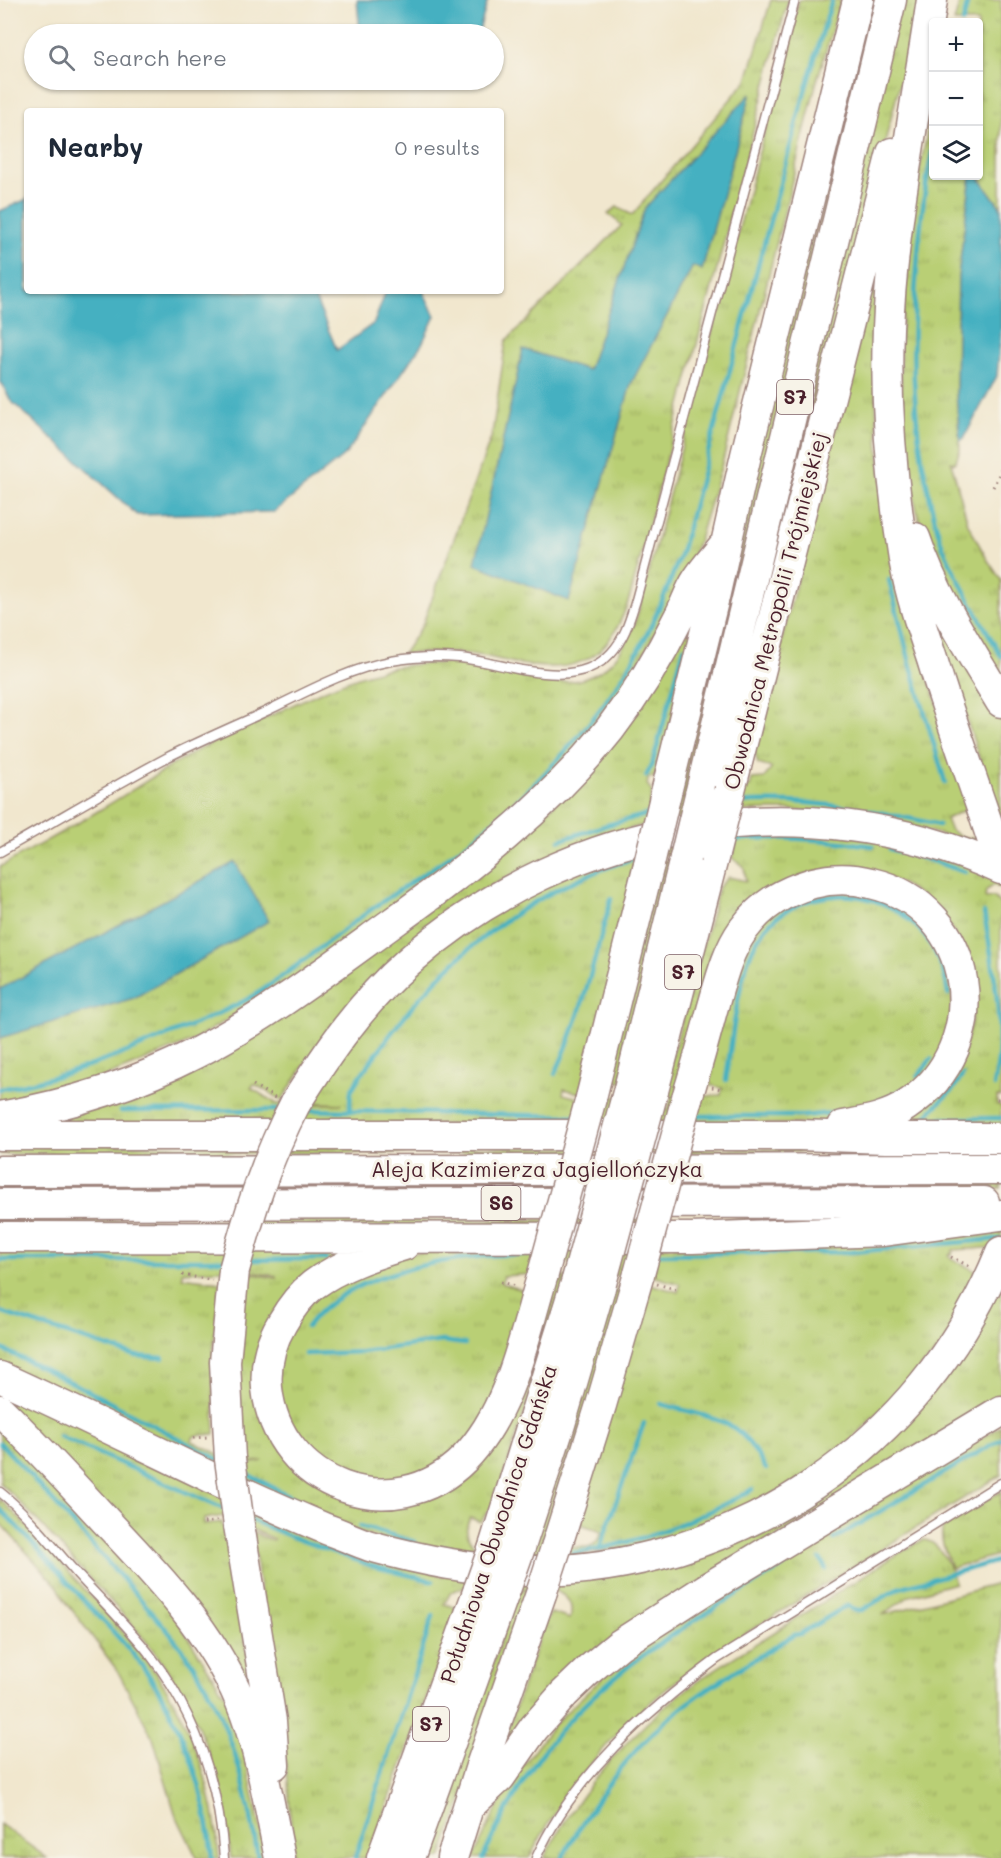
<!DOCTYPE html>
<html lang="en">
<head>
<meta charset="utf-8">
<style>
  :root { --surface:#fff; --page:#f6f6f7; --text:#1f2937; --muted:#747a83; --line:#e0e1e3 }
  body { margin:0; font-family:Mali,sans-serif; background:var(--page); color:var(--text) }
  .controls { position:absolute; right:18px; top:18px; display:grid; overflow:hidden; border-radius:6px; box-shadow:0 2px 4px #0004 }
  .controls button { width:54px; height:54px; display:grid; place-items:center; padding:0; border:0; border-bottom:2px solid var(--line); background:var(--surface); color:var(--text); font:30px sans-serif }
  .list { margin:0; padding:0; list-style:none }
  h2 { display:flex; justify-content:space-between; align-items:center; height:78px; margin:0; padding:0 24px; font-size:26px }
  h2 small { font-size:20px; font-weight:400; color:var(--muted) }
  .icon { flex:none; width:33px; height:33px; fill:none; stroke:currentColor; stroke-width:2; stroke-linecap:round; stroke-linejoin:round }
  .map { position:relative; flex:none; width:1001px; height:1858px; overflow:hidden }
  .search { position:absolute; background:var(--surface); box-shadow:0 2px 4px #0004; left:24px; top:24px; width:480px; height:66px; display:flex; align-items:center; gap:15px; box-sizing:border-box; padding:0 21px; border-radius:33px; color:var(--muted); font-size:22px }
  .panel { position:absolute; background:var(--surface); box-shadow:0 2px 4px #0004; left:24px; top:108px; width:480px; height:186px; border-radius:6px }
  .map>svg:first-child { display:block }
</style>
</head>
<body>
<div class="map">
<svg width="1001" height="1858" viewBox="0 0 1001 1858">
  <defs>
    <pattern id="grass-tufts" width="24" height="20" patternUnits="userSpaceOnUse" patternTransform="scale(1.5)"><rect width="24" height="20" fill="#b9cf74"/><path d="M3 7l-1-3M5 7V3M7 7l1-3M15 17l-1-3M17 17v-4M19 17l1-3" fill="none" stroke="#a1b165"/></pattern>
  </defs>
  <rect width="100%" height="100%" fill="#f7f3e8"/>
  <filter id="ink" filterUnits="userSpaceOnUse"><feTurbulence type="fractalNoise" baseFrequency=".0167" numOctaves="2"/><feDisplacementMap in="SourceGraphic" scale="12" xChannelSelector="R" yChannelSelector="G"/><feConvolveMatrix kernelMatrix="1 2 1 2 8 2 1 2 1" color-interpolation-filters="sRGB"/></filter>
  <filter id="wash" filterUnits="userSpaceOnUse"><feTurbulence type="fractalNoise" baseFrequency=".008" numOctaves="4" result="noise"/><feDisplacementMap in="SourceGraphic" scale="24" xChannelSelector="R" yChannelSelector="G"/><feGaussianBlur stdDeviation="1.35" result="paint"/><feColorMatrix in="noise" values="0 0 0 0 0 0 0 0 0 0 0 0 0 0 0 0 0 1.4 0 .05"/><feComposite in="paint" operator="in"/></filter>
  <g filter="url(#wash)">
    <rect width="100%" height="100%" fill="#f1e7ce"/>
    <path fill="url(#grass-tufts)" stroke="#827750" stroke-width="1.5" fill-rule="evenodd" d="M771 0H788L631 593C614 649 588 675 527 665 510 663 494 657 477 655 453 651 427 652 403 654L422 626 492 435 506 341 622 225 608 214 617 207 632 215 747 80Z
      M799 0H841L816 84 723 460 699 539 683 580 632 676 576 751 475 846 292 980 192 1041 87 1084 0 1104V867C34 847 69 829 103 808 135 789 167 767 200 749 224 737 249 726 274 714 317 693 363 670 410 665 431 663 453 662 474 665 503 670 532 682 563 682 608 681 627 648 639 610Z
      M867 0H877L686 798 710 794 900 0H921L720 792 750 787 752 779 764 778 772 768 758 764 754 749 876 270 879 269 880 271C872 363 874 454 892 544 910 631 940 714 970 797L966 798 965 810 946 819 950 829 957 835 967 838 979 836 1001 846V856C797 770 557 805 394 959 349 1001 314 1048 282 1100L254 1084 251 1088 277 1104H342L305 1102C332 1059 362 1017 399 981 562 827 796 788 1001 879V888L993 885 986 891 985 898 994 897 1001 905V1097H997V1105H1001V1129L887 1128 888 1124C971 1089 1001 990 944 918 927 897 903 881 877 874 855 869 831 867 809 874 780 883 754 899 736 925 717 951 711 983 703 1014 696 1042 689 1070 682 1098L721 1095 722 1088 700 1082C712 1035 719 981 745 940 761 913 787 895 817 888 946 857 1001 1040 898 1103 870 1118 836 1123 805 1124L24 1125 25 1121C172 1093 275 1019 394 933 473 876 550 819 611 742 636 710 659 676 678 640 686 625 697 595 706 583L709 586 664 767 660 766 653 778 649 777 647 784 652 792 650 803 684 798 669 800ZM736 844 732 858 744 867 746 881 729 877 719 887 662 1093 672 1096 668 1111 608 1095 613 1080 621 1082 639 1010 670 860 653 863 601 1075 604 1077 599 1097 578 1098 563 1094 564 1089 583 1094 634 889 629 888 635 859Z
      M960 0H1001V208L978 176V22H954Z
      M933 105 934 176H971L958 277 956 392 960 450 955 463 951 462 968 524 987 559 1001 580V687L925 542 917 511 903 440 900 345 913 202Z
      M924 588 1001 713V825Z
      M0 1144 1001 1151 0 1154Z
      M1001 1182V1188L0 1191V1184Z
      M902 1219 905 1221 0 1230V1221Z
      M1001 1225V1247L953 1250 952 1255 950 1254 949 1257 981 1274C946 1360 870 1441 791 1489 666 1564 525 1580 385 1540 317 1521 254 1489 190 1458 127 1428 64 1397 0 1367V1244L379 1243V1247C345 1257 313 1272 290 1299 242 1356 255 1447 321 1484 347 1498 375 1503 404 1497 435 1492 461 1474 480 1450 518 1402 530 1335 547 1278L563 1282V1280L550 1276V1273L503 1276 504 1277 501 1283 529 1292C515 1339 504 1393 473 1434 456 1457 433 1475 404 1482 328 1499 262 1428 279 1353 286 1325 305 1301 328 1286 391 1244 471 1246 542 1246 597 1246 653 1248 708 1246 730 1245 753 1243 775 1242 810 1242 845 1242 879 1240 920 1237 960 1229 1001 1225ZM564 1261 623 1277 619 1290 626 1293 634 1266H654L652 1276 680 1284 678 1292 646 1283 578 1509 582 1510 580 1524 602 1531C595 1551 586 1547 570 1547 565 1547 558 1548 551 1548L629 1296 609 1289 573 1427 533 1547H511L592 1284 585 1283 557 1377 503 1547 474 1546C466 1537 464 1528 470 1518L481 1522 488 1510 492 1511 568 1278 560 1276ZM217 1270 247 1271 276 1276V1278L243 1272C233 1336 232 1399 240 1463L263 1461 242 1465V1466L192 1441 194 1436 215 1434 212 1361 220 1282 182 1277V1272Z
      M1001 1284V1401L650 1613 493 1771 545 1622 551 1613 570 1619C574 1605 568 1596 555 1591L556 1589 463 1587 451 1592 444 1604 455 1607V1610L458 1611 368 1858H293L288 1780 252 1532 273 1541 274 1539 223 1516 204 1519V1524L222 1522 223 1528 227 1526 258 1721 245 1698 0 1403V1390L442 1576 769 1526Z
      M0 1421 161 1594 236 1713 267 1858H231C224 1784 202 1716 157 1655 137 1628 113 1604 91 1580 61 1547 33 1513 0 1483Z
      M1001 1426V1475C938 1514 875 1553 812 1592 763 1623 710 1653 665 1690 608 1736 563 1793 529 1858H473L495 1812 513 1779 553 1725 625 1656Z
      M1001 1491V1554L951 1568C948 1557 938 1538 943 1528Z
      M0 1499C30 1528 58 1560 87 1592 106 1613 126 1634 144 1657 189 1715 214 1784 219 1858H197L175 1813 153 1738 117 1670 64 1599 58 1587 0 1523Z
      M923 1540C940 1540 951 1569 955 1583L910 1596 882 1615 1001 1583V1858H544C578 1791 631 1731 691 1686 729 1658 771 1635 810 1610 848 1587 884 1560 923 1540Z
      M519 1590H537L441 1858H423Z
      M0 1824 47 1858H0Z"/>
    <path fill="#44b0c1" stroke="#476876" stroke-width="1.5" d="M357 0H488L478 34H360Z
      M751 93 702 270 693 266 631 384 569 601 475 564 523 349 588 370 645 208Z
      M971 176H978L1001 208V330L997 376 964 438 960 441 956 392 958 277Z
      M27 199V291H312L337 350 374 323 386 291H423L435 316 422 344 346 454 274 512 137 515 11 401 0 380V211Z
      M235 862 269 921 134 998 0 1038V989Z"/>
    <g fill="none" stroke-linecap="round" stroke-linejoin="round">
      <path stroke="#44b0c1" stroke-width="4.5" d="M963 22 968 0
        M934 145C924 185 920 225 917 267 911 342 911 415 928 489 932 509 936 528 943 547 959 585 981 620 1001 656
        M889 580 910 663 945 782
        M646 776 652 765 684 648
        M737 803C806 798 873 809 939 825
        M560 840 607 825 649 814
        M729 840C777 836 825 839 873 846
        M890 849 920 857 965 872
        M984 913C992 957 1000 1003 999 1048 999 1061 996 1073 994 1086
        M555 1074C581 1019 595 957 611 899
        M963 1075 953 1089 923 1119 1001 1118
        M918 1076 931 1059
        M726 1080C732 1041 738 966 761 934 774 916 793 905 814 899 881 882 940 927 948 994
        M0 1089C60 1079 112 1059 168 1035 197 1023 228 1011 255 995 295 969 333 937 372 909 404 886 438 866 469 842 533 791 597 724 637 653 655 621 668 587 681 553L805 91 832 0
        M864 1107 888 1098 903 1090
        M304 1110 574 1116
        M350 1110C350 1104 350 1097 351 1092 355 1080 375 1057 382 1046 446 955 531 889 638 857
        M121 1111 280 1110
        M694 1116H803L841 1112
        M656 1254 852 1252 998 1239
        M0 1260H225
        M248 1260 326 1259
        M0 1312 136 1356 163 1358
        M307 1327C349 1267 468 1254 537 1254
        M0 1348 77 1385 219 1460
        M305 1354 362 1352 442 1341 465 1344
        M661 1404C684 1411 713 1415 734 1428 748 1438 757 1455 766 1469
        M59 1436 226 1510
        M0 1443C38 1483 74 1525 111 1566 142 1601 175 1635 200 1676 233 1730 249 1796 258 1858
        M243 1472 307 1505
        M0 1509C28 1537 54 1567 80 1596 105 1624 134 1651 154 1683 187 1737 207 1795 212 1858
        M248 1519 297 1539 372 1566 433 1581
        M360 1526 415 1542
        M834 1539 1001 1439
        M444 1548 474 1553
        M599 1550 644 1423
        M572 1553C637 1545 696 1521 753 1489
        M820 1559 826 1569
        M847 1605 854 1610H862L899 1588 1001 1560
        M355 1858 433 1616
        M483 1858C501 1817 522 1779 550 1743 613 1662 709 1613 794 1559
        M562 1858C584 1818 609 1779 641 1745 683 1699 741 1668 794 1635L800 1634 848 1605"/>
    </g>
  </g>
  <g filter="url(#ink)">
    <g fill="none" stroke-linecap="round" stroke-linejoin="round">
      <g stroke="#9e837c" stroke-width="11">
        <path id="lane" d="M0 852C55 821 110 788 166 758 199 741 235 726 269 710 308 691 348 669 391 661 413 657 437 656 459 658 505 662 573 694 611 653 625 638 630 619 636 600L795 0
          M0 1492C29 1515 53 1547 78 1575 102 1601 129 1627 151 1656 196 1715 219 1784 224 1858
          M536 1858C573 1776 647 1711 717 1659L1001 1483"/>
      </g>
      <g stroke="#9e837c" stroke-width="33">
        <path id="highway" d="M932 0C916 109 893 218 888 328 885 404 892 484 904 559 910 593 921 626 932 659 953 729 979 796 1001 866
          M915 538C935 598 969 649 1001 702
          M730 790 892 153
          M700 795 891 0
          M664 801 715 593 746 455 858 0
          M630 1085 685 858
          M653 1091 714 854
          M591 1098 649 864
          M687 1098C696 1069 704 1040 712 1010 720 983 726 954 743 930 762 904 783 892 813 883 832 878 852 878 871 883 977 907 996 1046 907 1105 889 1118 864 1122 843 1126
          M295 1104C327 1053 362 1002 408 962 570 820 803 779 1001 869
          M0 1117C68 1105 134 1085 196 1053 264 1018 326 971 388 926 469 868 547 808 610 729 636 695 659 658 678 619 685 607 689 592 697 580 705 567 717 555 726 543
          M0 1135H798L886 1138H1001
          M0 1171 1001 1169
          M0 1204 984 1202
          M0 1237 692 1238 883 1231 1001 1215
          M404 1245C372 1255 340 1265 313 1285 300 1295 290 1309 282 1323 270 1343 265 1365 267 1388 277 1486 394 1529 464 1459 511 1411 524 1336 543 1274
          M0 1377C77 1412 153 1450 229 1486 261 1501 293 1515 326 1529 341 1534 355 1541 370 1546 421 1560 473 1571 527 1571 736 1572 923 1446 1001 1252
          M0 1410C36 1445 70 1482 104 1519 156 1574 209 1628 240 1700 261 1750 269 1805 280 1858
          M230 1459 225 1362 234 1270
          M239 1525 271 1721 274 1765
          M494 1547 577 1280
          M520 1547 560 1424 600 1287
          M556 1548 601 1405 639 1274
          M468 1807 500 1777 534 1728 564 1694 590 1669 619 1645 706 1589 1001 1411
          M382 1858 479 1589
          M409 1858 505 1590
          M452 1858 481 1766 542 1591"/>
      </g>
      <path stroke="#9e837c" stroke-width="3" stroke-dasharray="1.5 4.5" stroke-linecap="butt" d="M993 487 1001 470
        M253 1085 275 1098
        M712 1087 722 1089
        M997 1099H1001
        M951 1257 971 1267
        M182 1275 212 1280
        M501 1282 516 1286
        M657 1284 679 1290
        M193 1438 207 1437
        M204 1523 217 1521"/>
      <use href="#lane" stroke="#fff" stroke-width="8"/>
      <use href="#highway" stroke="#fff" stroke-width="30"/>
      <g stroke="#9e837c" stroke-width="33" stroke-linecap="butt">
        <path id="highway-bridge" d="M714 854 730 790
          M685 858 700 795
          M649 864 664 801
          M234 1270C250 1210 267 1158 295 1104
          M543 1274 591 1098
          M639 1274 687 1098
          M577 1280 630 1085
          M600 1287 653 1091
          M230 1459 239 1525
          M479 1589 494 1547
          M505 1590 520 1547
          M542 1591 556 1548"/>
      </g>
      <use href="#highway-bridge" stroke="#fff" stroke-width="30"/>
    </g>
  </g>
  <g text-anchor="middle" stroke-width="6" stroke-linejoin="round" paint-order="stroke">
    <g fill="#f7f3e8" stroke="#7e5f64" stroke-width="1.5">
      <rect x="777" y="380" width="36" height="34" rx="4.5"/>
      <rect x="665" y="955" width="36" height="34" rx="4.5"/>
      <rect x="481.5" y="1186" width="39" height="34" rx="4.5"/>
      <rect x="413" y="1707" width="36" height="34" rx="4.5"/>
    </g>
    <g font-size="20" font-weight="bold" fill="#4a1f2b">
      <text x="795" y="404">S7</text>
      <text x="683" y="979">S7</text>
      <text x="501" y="1210">S6</text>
      <text x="431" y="1731">S7</text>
    </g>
    <g font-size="21" fill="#4a1f2b" stroke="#f7f3e8">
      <text transform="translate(776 611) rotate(-76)" y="7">Obwodnica Metropolii Trójmiejskiej</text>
      <text x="537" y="1177">Aleja Kazimierza Jagiellończyka</text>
      <text transform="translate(499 1524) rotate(-72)" y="7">Południowa Obwodnica Gdańska</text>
    </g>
  </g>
</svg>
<div class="controls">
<button>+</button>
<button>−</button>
<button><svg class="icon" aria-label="layers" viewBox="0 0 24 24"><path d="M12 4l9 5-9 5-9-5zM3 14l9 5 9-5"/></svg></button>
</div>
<div class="search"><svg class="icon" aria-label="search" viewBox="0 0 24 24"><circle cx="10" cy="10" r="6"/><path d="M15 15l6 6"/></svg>Search here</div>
<section class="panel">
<h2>Nearby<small>0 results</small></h2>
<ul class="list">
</ul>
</section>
</div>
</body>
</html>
